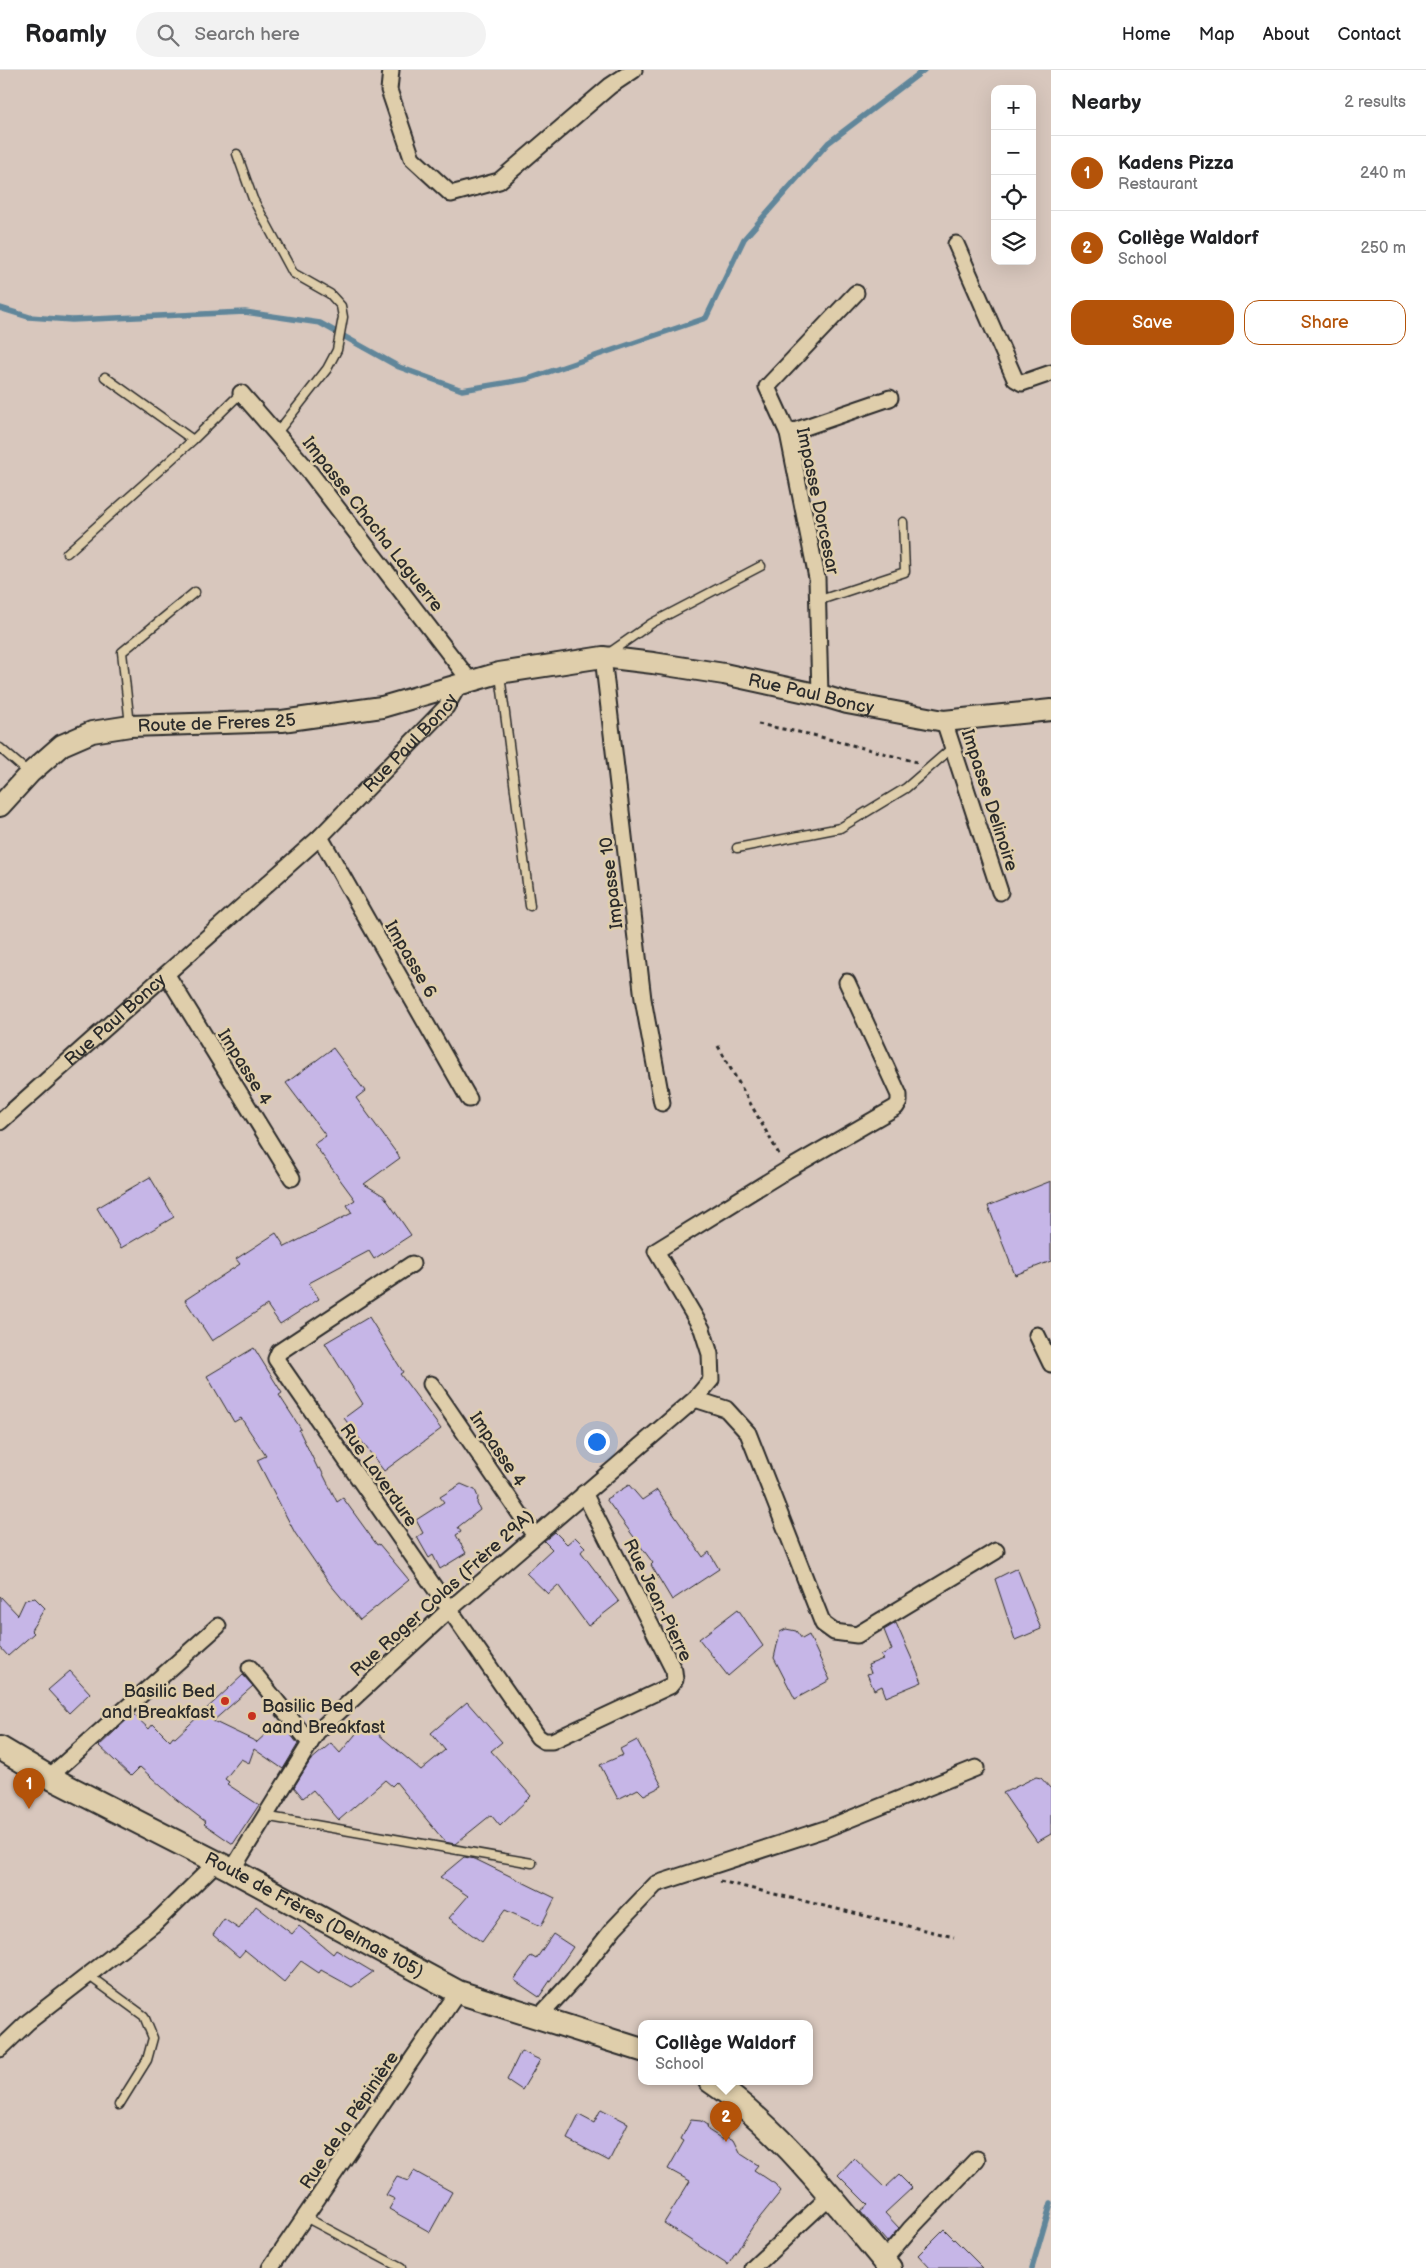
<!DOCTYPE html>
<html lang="en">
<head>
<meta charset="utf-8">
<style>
  :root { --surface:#fff; --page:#f2f2f2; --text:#202124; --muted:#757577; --line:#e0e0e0; --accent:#b45309 }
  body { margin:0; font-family:"Balsamiq Sans",sans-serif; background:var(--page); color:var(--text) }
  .controls { position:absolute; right:15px; top:15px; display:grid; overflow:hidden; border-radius:10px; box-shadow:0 5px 20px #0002 }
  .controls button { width:45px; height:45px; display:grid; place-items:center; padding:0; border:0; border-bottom:1px solid var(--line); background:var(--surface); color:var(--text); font:25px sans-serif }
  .you { position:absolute; left:596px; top:1371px; width:18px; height:18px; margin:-12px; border:4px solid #fff; border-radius:50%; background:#1a73e8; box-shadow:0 0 0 8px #1a73e833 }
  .badge { display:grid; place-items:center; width:32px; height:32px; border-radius:50%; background:var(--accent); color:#fff; font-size:16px; font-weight:700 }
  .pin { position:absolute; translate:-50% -41px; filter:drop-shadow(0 1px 2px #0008) }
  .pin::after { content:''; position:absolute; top:26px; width:18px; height:15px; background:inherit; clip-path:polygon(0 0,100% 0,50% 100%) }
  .popup { position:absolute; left:638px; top:1950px; width:175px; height:65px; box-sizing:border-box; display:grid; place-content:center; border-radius:10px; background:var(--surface); filter:drop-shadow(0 1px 4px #0005); font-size:16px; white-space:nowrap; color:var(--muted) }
  .popup b { font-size:19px; color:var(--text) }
  .popup::after { content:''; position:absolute; left:50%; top:100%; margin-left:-10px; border:10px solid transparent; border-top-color:var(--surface) }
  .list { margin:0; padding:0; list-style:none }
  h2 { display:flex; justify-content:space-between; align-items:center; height:65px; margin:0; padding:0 20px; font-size:21px }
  h2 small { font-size:16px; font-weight:400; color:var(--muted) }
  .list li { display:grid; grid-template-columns:32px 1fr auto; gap:15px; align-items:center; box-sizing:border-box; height:75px; padding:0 20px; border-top:1px solid var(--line) }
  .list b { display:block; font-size:19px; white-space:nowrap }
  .list p { margin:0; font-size:16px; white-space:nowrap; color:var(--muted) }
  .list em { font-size:16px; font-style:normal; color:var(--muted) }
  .actions { display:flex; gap:10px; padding:15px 20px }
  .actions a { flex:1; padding:11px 0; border:1px solid var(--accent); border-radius:15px; text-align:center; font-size:18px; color:var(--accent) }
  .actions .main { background:var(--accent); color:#fff }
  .icon { flex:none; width:28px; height:28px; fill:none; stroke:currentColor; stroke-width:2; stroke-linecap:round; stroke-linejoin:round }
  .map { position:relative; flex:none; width:1051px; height:2198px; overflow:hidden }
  header { display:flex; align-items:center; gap:30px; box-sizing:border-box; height:70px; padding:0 25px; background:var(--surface); border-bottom:1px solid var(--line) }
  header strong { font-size:24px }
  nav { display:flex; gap:28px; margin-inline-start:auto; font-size:18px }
  .search { width:350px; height:45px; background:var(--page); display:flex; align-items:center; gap:12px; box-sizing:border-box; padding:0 18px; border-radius:28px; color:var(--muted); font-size:19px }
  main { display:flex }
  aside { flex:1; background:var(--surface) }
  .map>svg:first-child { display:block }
</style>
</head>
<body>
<header>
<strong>Roamly</strong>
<div class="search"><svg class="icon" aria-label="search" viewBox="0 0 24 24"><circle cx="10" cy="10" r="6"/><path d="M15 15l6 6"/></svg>Search here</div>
<nav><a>Home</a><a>Map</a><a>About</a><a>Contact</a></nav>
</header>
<main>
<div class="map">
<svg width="1051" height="2198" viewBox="0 0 1051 2198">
  <rect width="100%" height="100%" fill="#d8c7bd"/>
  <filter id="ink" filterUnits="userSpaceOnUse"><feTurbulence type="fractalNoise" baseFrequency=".02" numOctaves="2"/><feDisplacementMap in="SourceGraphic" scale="10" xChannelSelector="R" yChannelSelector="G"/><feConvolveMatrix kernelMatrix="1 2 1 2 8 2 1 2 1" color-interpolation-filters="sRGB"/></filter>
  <g filter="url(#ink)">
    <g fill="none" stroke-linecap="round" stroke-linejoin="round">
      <path stroke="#60869a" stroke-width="5.5" d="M0 238 29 247 72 250 245 242 320 253 399 297 462 320 528 309 706 248 744 169 828 73 924 0
        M1032 2198 1051 2133"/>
    </g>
    <path fill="#c6b6e7" stroke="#2b2b2b" d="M333 978 365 1021 356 1028 400 1088 364 1114 384 1126 411 1165 374 1189 369 1181 309 1213 319 1229 280 1254 267 1235 212 1271 185 1230 240 1194 236 1189 276 1163 285 1177 352 1143 347 1135 355 1130 314 1074 326 1066 286 1013Z
      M150 1107 174 1147 121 1178 97 1138Z
      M1051 1111V1191L1015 1205 988 1136Z
      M369 1247 403 1302 400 1304 441 1359 384 1401 344 1348 363 1334 325 1273Z
      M254 1278 282 1323 279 1325 301 1359 299 1360 318 1399 320 1398 337 1432 343 1428 377 1475 379 1474 409 1510 360 1550 330 1514 295 1463 257 1390 266 1386 241 1348 234 1352 207 1306Z
      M461 1414 475 1420 478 1427 477 1433 480 1440 458 1457 461 1462 456 1465 466 1483 440 1499 433 1485 429 1488 417 1467 423 1463 416 1450 444 1432 440 1427Z
      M629 1415 642 1430 657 1420 703 1487 709 1482 719 1499 672 1530 651 1495 653 1493 606 1429Z
      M555 1462 567 1474 575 1467 585 1477 581 1482 619 1532 588 1556 558 1515 548 1524 526 1503 552 1479 544 1471Z
      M1017 1498 1041 1559 1015 1570 995 1509Z
      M0 1526 18 1545 25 1530 35 1528 45 1538 31 1560 34 1563 8 1586 0 1577Z
      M738 1539 763 1576 728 1606 699 1569Z
      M896 1553 922 1612 886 1627 882 1616 874 1620 867 1604 871 1603 868 1595 883 1589 881 1585 892 1580 884 1560Z
      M786 1559 796 1561 802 1569 809 1565 830 1610 795 1629 774 1588 780 1562Z
      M70 1601 90 1623 69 1643 48 1620Z
      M243 1605 253 1616 213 1651 257 1672 256 1673 280 1651 298 1674 283 1699 254 1679 249 1693 241 1689 225 1709 229 1712 227 1714 259 1735 233 1774 204 1754 206 1752 173 1727 140 1697 131 1706 99 1676 133 1644 149 1659 153 1654 170 1671 173 1667 175 1668Z
      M467 1632 502 1672 491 1681 531 1726 500 1756 491 1745 455 1774 445 1772 396 1712 392 1716 385 1710 339 1750 313 1720 303 1728 294 1717 310 1691 331 1673 340 1683 365 1653 421 1700 445 1680 431 1663Z
      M637 1670 662 1716 644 1725 638 1719 618 1729 600 1695 623 1685 620 1679Z
      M1036 1707 1041 1708 1051 1719V1764L1037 1772 1003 1723Z
      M464 1787 475 1789 555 1828 541 1856 505 1840 482 1872 449 1848 468 1826 440 1807Z
      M256 1836 292 1864 299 1856 333 1884 336 1880 373 1902 352 1917 321 1900 319 1903 301 1891 284 1912 245 1880 239 1887 213 1865 224 1849 239 1859Z
      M553 1864 573 1877 539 1927 514 1910 531 1886 536 1889Z
      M521 1981 540 1990 522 2020 507 2010Z
      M601 2039 628 2053 609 2091 567 2069 579 2045 594 2053Z
      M691 2050 701 2051 707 2055 708 2060 722 2069 727 2067 734 2070 741 2084 758 2095 754 2100 775 2114 781 2121 753 2156 728 2195 664 2153 690 2111 668 2099 684 2071 681 2069Z
      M854 2088 885 2118 899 2105 912 2118 885 2143 899 2158 887 2172 860 2141 868 2135 838 2105Z
      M414 2101 452 2122 430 2162 389 2139 395 2129 386 2125 397 2107 408 2111Z
      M944 2159 983 2198H930L918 2185Z"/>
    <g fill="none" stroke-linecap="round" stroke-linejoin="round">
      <g stroke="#2b2b2b" stroke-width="11">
        <path id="service" d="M237 84 253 129 293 203 330 224 341 236 343 247 337 280 327 299 276 364
          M105 307 193 370 241 323
          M67 483 193 370
          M817 531 905 502 903 452
          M609 583 652 553 761 496
          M500 605 530 836
          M130 655 122 582 195 522
          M0 678 29 703
          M737 778 840 758 906 718 953 677
          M264 1746 532 1793
          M88 1905 144 1946 153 1968 147 1990 119 2035
          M305 2147 401 2198"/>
      </g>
      <g stroke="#2b2b2b" stroke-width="19">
        <g id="minor">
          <path d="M391 0 389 20 412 88 451 124 499 111 610 16 634 0"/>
          <path d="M956 174 1015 309 1022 313 1051 303"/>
          <path d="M241 323 308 400 471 612"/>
          <path d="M788 363 890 328"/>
          <path d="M603 587 643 929 662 1033"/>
          <path d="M820 625 817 508 788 363 767 317 856 223"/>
          <path d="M944 651 1000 822"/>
          <path d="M320 767 469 1029"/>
          <path d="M167 905 292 1108"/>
          <path id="s1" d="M0 1052 320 767 446 637 458 616"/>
          <path d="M412 1194 279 1282 276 1289 538 1667 544 1671H552L670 1616 675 1610 674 1601 584 1423"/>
          <path d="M1037 1265 1051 1294"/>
          <path d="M431 1314 535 1466"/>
          <path d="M695 1329 726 1339 748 1363 823 1554 834 1562 857 1565 996 1481"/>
          <path d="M250 1598 310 1673"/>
          <path d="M49 1707 218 1556"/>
          <path d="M232 1800 317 1662 449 1540 695 1329 711 1310 710 1284 702 1259 656 1181 787 1100 896 1037 899 1032V1025L847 912"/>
          <path d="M538 1948 573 1910 614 1858 656 1814 825 1759 976 1698"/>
          <path d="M0 1979 28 1952 154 1854 217 1792"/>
          <path d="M884 2190 910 2159 977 2089"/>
          <path d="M270 2198 458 1922"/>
          <path d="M753 2198 830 2126"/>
        </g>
      </g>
      <g stroke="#2b2b2b" stroke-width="24">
        <g id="tertiary">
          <path id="s2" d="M0 736 30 703 62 675 92 662 130 656 282 651 382 637 499 603 603 587 653 593 724 604 820 625 847 633 944 651 1051 640"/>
        </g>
      </g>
      <g stroke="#2b2b2b" stroke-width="26">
        <g id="secondary">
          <path id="s3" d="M0 1678 49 1707 232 1800 458 1922 642 1980"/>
          <path d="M710 2011C780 2057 836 2134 890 2198"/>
        </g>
      </g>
      <path stroke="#2b2b2b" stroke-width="3" stroke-dasharray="4 4" stroke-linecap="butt" d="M758 654 813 665 917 692
        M718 976 780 1086
        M720 1811 954 1867"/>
      <use href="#service" stroke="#dfceab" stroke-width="8"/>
      <use href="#minor" stroke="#dfceab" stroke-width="15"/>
      <use href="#tertiary" stroke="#dfceab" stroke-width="20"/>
      <use href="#secondary" stroke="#dfceab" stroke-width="22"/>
    </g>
  </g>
  <g fill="#c8321e" stroke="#dfceab" stroke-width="2">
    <circle cx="225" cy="1631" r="5"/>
    <circle cx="252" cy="1646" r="5"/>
  </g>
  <g text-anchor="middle" stroke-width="5" stroke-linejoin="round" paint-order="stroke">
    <g font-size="18" fill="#2b2b2b" stroke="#dfceab">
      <text transform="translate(818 431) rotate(78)" y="6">Impasse Dorcesar</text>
      <text transform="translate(373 454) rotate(52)" y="6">Impasse Chacha Laguerre</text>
      <text dy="6" stroke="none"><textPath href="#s2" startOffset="850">Rue Paul Boncy</textPath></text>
      <text dy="6" stroke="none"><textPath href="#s2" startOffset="245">Route de Freres 25</textPath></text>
      <text dy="6" stroke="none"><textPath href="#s1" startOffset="559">Rue Paul Boncy</textPath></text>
      <text transform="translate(990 730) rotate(72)" y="6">Impasse Delinoire</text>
      <text transform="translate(611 813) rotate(-97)" y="6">Impasse 10</text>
      <text transform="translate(411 889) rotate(60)" y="6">Impasse 6</text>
      <text dy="6" stroke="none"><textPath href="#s1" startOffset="154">Rue Paul Boncy</textPath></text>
      <text transform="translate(245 997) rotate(58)" y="6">Impasse 4</text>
      <text transform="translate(498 1379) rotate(56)" y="6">Impasse 4</text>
      <text transform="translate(379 1405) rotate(55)" y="6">Rue Laverdure</text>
      <text transform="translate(442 1523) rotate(-42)" y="6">Rue Roger Colas (Frère 29A)</text>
      <text transform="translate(658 1530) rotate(64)" y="6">Rue Jean-Pierre</text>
      <text dy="6" stroke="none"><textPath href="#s3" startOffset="356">Route de Frères (Delmas 105)</textPath></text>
      <text transform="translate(349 2050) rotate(-56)" y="6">Rue de la Pépinière</text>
    </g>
    <g font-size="18" fill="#2b2b2b" stroke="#dfceab" text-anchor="end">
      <text x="215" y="1627">Basilic Bed<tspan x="215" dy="21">and Breakfast</tspan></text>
      <text x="262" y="1642" text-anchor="start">Basilic Bed<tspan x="262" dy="21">aand Breakfast</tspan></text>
    </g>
  </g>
</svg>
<div class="controls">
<button>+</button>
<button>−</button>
<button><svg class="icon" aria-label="locate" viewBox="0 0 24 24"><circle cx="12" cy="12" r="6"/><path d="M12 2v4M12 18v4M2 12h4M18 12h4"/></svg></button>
<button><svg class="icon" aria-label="layers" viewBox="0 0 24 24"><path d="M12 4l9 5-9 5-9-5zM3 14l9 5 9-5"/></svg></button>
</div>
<div class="you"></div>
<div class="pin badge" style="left:29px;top:1739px">1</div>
<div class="pin badge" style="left:726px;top:2072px">2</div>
<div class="popup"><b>Collège Waldorf</b>School</div>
</div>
<aside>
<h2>Nearby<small>2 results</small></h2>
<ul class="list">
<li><span class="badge">1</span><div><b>Kadens Pizza</b><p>Restaurant</p></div><em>240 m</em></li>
<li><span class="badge">2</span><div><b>Collège Waldorf</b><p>School</p></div><em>250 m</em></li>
</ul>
<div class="actions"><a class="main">Save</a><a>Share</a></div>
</aside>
</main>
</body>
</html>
